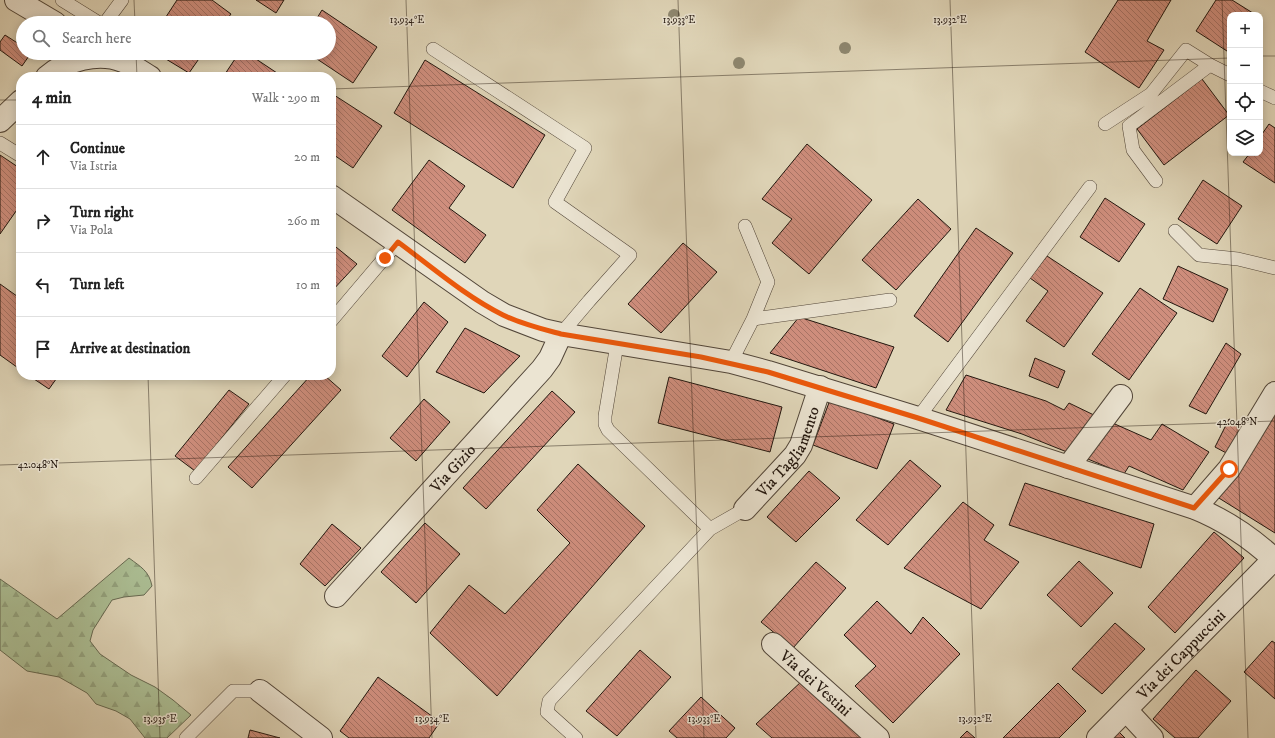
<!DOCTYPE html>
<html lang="en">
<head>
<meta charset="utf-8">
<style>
  :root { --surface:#fff; --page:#f6f6f6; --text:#222; --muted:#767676; --line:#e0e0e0 }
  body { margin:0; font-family:"IM FELL DW Pica",serif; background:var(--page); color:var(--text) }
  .controls { position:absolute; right:12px; top:12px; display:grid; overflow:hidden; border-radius:8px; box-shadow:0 2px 10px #0003 }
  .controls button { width:36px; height:36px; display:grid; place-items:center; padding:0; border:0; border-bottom:1px solid var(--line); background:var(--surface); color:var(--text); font:20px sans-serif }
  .stop { position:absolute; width:12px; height:12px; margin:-9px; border:3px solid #ea580c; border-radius:50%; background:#fff }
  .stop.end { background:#ea580c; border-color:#fff; box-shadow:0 1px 4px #0008 }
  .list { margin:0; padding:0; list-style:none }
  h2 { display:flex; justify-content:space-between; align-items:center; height:52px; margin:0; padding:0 16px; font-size:17px }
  h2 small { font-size:13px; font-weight:400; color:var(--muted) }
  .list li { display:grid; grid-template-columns:26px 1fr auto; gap:12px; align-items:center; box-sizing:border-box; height:64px; padding:0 16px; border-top:1px solid var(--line) }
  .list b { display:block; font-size:15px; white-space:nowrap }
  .list p { margin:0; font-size:13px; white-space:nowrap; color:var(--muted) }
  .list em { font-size:13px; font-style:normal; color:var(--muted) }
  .icon { flex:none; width:22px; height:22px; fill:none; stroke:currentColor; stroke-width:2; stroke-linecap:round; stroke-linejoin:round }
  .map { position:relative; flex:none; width:1275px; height:738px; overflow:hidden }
  .search { position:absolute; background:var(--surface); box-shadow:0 2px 10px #0003; left:16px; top:16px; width:320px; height:44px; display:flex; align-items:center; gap:10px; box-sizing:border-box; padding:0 14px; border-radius:22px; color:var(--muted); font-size:15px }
  .panel { position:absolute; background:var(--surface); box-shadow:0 2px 10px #0003; left:16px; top:72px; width:320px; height:308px; border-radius:16px }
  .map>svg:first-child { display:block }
</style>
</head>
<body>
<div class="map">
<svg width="1275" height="738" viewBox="0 0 1275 738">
  <defs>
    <pattern id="forest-firs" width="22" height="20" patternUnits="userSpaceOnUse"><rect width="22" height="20" fill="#acbf95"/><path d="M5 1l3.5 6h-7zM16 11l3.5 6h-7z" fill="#94a37f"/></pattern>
    <pattern id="building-back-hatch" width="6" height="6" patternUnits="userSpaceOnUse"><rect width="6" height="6" fill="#cf8e7d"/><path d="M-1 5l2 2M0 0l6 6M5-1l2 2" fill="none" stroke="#a87365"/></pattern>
  </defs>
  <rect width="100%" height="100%" fill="#e0d6b9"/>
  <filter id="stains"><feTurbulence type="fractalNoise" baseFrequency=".005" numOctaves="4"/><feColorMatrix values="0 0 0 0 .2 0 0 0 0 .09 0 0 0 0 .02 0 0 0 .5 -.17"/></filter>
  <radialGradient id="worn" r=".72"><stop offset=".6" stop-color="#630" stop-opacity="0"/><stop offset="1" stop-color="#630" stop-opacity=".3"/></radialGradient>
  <path fill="url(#forest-firs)" stroke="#676a52" d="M129 558C141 567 149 571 152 586L144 595 124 597 112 600 93 630 90 641 100 654 131 675 155 687 173 700 191 715 167 738H145L130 719 116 711 96 704 87 693 59 677 27 671 0 650V579L57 619Z"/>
  <path fill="url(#building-back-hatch)" stroke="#22160e" d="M177 0H212L231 14 224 23H162Z
    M256 0H284L276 13Z
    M1118 0H1171L1147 41 1164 50 1139 88 1085 52Z
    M1216 0H1232L1256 15H1230V53L1196 31Z
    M322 10 377 47 353 83 308 53H329V23H314Z
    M5 35 19 44 23 38V53H31L22 66 0 50V42Z
    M156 53H203L189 73Z
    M239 53H247L283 77H223Z
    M425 60 545 135 513 188 394 113Z
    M1202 79 1229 115 1164 165 1137 129Z
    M331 93 382 126 353 168 331 153Z
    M1269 124 1275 128V183L1243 162 1250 153H1260V137Z
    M807 144 872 200 809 274 772 243 792 219 762 199Z
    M0 155 21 169V204L0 234Z
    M429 160 465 186 449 208 486 235 465 263 392 210Z
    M1203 180 1242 206 1217 244 1178 219Z
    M1105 198 1145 224 1119 262 1080 237Z
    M918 199 951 229 896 290 862 260Z
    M976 228 1013 253 948 342 914 316Z
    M331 243 357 264 331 292Z
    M683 243 717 272 661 333 628 304Z
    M1047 256 1103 293 1064 347 1026 321 1048 291 1030 278Z
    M1178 266 1228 289 1213 322 1163 299Z
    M0 284 21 299V370L0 355Z
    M1140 288 1177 313 1129 380 1092 354Z
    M424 302 448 322 407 377 382 356Z
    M799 317 894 347 876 388 770 353Z
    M465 328 520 356 484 393 436 372Z
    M1226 343 1241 354 1206 414 1189 406Z
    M1035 358 1065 371 1058 388 1029 376Z
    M28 375H59L49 389Z
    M223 375H232L228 379Z
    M311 375H324L341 390 252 488 228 467Z
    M966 375 1046 401 1064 410 1069 403 1098 417 1072 454 1022 434 946 410Z
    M669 377 782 407 770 452 658 423Z
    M229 390 249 404 195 471 175 456Z
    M552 391 575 412 486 509 463 488Z
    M424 399 450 422 416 461 390 438Z
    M830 400 894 424 877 469 813 445Z
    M1275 410V533L1214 495Z
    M1229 419 1247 426 1232 456 1215 447Z
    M1108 421 1151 440 1162 424 1209 452 1183 490 1129 466 1124 474 1083 457Z
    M910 460 941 486 888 545 856 520Z
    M578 464 645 526 497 696 430 633 469 585 505 614 570 543 537 510Z
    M809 471 840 498 796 542 767 517Z
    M1025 483 1154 524 1141 568 1009 525Z
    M963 502 994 525 984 540 1019 562 981 609 904 568Z
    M425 523 460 554 416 603 381 572Z
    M332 524 361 548 325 586 300 564Z
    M1214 532 1244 558 1175 633 1148 607Z
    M1079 561 1113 593 1081 627 1047 595Z
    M816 562 846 588 793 648 761 622Z
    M877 601 911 634 923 617 960 654 893 723 855 686 876 666 844 635Z
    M1115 623 1145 649 1102 694 1072 669Z
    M1272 641 1275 643V699L1244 672Z
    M640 650 671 677 617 736 586 711Z
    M1196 670 1231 701 1198 738H1175L1153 719Z
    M378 677 440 722 429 738H349L340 731Z
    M803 680 864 738H772L756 724Z
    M1058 683 1086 711 1059 738H1003Z
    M701 697 735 728 726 738H677L669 731Z
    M250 730 280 738H248Z
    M967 731 975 738H960Z
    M1119 732 1125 738H1112Z"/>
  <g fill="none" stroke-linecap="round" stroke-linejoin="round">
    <g stroke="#524639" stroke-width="14">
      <path id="service" d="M62 0 99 23
        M105 23 122 0
        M433 49 585 148 555 202 630 255 589 301 561 334
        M1260 91 1275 98
        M1105 124 1151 94 1186 50 1210 65
        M0 143 21 156
        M1156 181 1133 150 1129 126 1210 65 1230 75
        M1175 231 1199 255 1238 259 1275 268
        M753 319 890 300
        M331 321 398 242
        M617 344 605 416V424L608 430 710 529
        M731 362 753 319 768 282 745 226
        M918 418 1090 187
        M196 478 285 375
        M186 738 233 691H260
        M576 738 547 712 549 701 710 529 745 509"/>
    </g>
    <g stroke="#524639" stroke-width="24">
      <g id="minor">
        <path d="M16 0 55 23"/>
        <path d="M1068 467 1121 396"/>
        <path d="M1195 508 1229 469 1275 393"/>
        <path id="s1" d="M745 509 795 455 801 445 820 387"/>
        <path id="s2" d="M336 596 542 369 550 358 561 334"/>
        <path id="s3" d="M773 644 878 738"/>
        <path d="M260 691 321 738"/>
        <path d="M1126 710 1152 738"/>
      </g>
    </g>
    <g stroke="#524639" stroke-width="24">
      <g id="tertiary">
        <path d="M47 77C66 60 98 51 123 61 132 65 141 72 150 77"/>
        <path d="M0 121 21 101"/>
        <path d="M331 196 482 302 504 315 543 330 561 334 701 357 731 362 768 372 918 418 1195 508C1225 520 1250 537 1274 559"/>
        <path id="s4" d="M1098 738 1275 558"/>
      </g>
    </g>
    <use href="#service" stroke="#ebe4d2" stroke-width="13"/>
    <use href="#minor" stroke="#ebe4d2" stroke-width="22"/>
    <use href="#tertiary" stroke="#ebe4d2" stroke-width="22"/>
  </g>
  <g fill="#8e8871">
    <circle cx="674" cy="15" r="6"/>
    <circle cx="845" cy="48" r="6"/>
    <circle cx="739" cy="63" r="6"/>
  </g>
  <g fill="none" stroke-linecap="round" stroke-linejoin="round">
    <path stroke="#ea580c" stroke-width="5" d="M385 258 398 242C432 267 465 296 503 315 521 324 542 329 561 334L701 357 768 372 918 418 1194 508 1229 469"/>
  </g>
  <path fill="none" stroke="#22160e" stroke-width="1" stroke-opacity="0.45" d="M134 0 135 23M406 0 432 738M678 0 704 738M950 0 976 738M1222 0 1248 738M136 53 137 77M1260 56H1275M331 89 1230 58M0 100H21M148 375 160 738M0 465 1275 421"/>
  <g text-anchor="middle" stroke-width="3" stroke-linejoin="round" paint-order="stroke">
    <g font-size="16" fill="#22160e" stroke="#ebe4d2">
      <text dy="6" stroke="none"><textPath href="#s1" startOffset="73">Via Tagliamento</textPath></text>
      <text dy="6" stroke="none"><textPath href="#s2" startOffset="173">Via Gizio</textPath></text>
      <text dy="6" stroke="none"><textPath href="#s4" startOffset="118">Via dei Cappuccini</textPath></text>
      <text dy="6" stroke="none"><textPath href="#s3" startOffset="58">Via dei Vestini</textPath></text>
    </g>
  </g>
  <g font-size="10" text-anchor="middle" fill="#22160e" stroke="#ebe4d2" stroke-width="3" stroke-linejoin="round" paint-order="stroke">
    <text x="407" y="23">13.934°E</text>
    <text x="679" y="23">13.933°E</text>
    <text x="950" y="23">13.932°E</text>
    <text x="1237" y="425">42.048°N</text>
    <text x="38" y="468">42.048°N</text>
    <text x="160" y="722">13.935°E</text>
    <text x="432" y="722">13.934°E</text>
    <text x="704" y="722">13.933°E</text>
    <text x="975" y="722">13.932°E</text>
  </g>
  <rect width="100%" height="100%" filter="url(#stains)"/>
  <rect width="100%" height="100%" fill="url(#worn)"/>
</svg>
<div class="controls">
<button>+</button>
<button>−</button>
<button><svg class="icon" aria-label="locate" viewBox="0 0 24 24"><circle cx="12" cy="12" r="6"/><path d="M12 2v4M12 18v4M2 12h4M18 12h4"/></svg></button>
<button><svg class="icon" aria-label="layers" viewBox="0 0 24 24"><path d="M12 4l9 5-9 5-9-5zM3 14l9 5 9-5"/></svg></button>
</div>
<div class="stop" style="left:1229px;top:469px"></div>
<div class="stop end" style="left:385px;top:258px"></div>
<div class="search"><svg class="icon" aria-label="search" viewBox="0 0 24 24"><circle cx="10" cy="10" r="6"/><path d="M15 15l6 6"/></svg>Search here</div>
<section class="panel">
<h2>4 min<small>Walk · 290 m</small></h2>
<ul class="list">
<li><svg class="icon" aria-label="ahead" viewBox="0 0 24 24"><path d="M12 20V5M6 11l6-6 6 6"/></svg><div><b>Continue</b><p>Via Istria</p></div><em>20 m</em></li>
<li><svg class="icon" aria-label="right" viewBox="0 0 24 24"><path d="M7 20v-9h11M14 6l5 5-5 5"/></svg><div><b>Turn right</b><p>Via Pola</p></div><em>260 m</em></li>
<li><svg class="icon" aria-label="left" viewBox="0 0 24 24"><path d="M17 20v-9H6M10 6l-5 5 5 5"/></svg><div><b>Turn left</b></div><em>10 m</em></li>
<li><svg class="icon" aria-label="arrive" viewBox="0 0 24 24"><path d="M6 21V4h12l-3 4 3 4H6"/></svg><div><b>Arrive at destination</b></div></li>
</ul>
</section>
</div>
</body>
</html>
